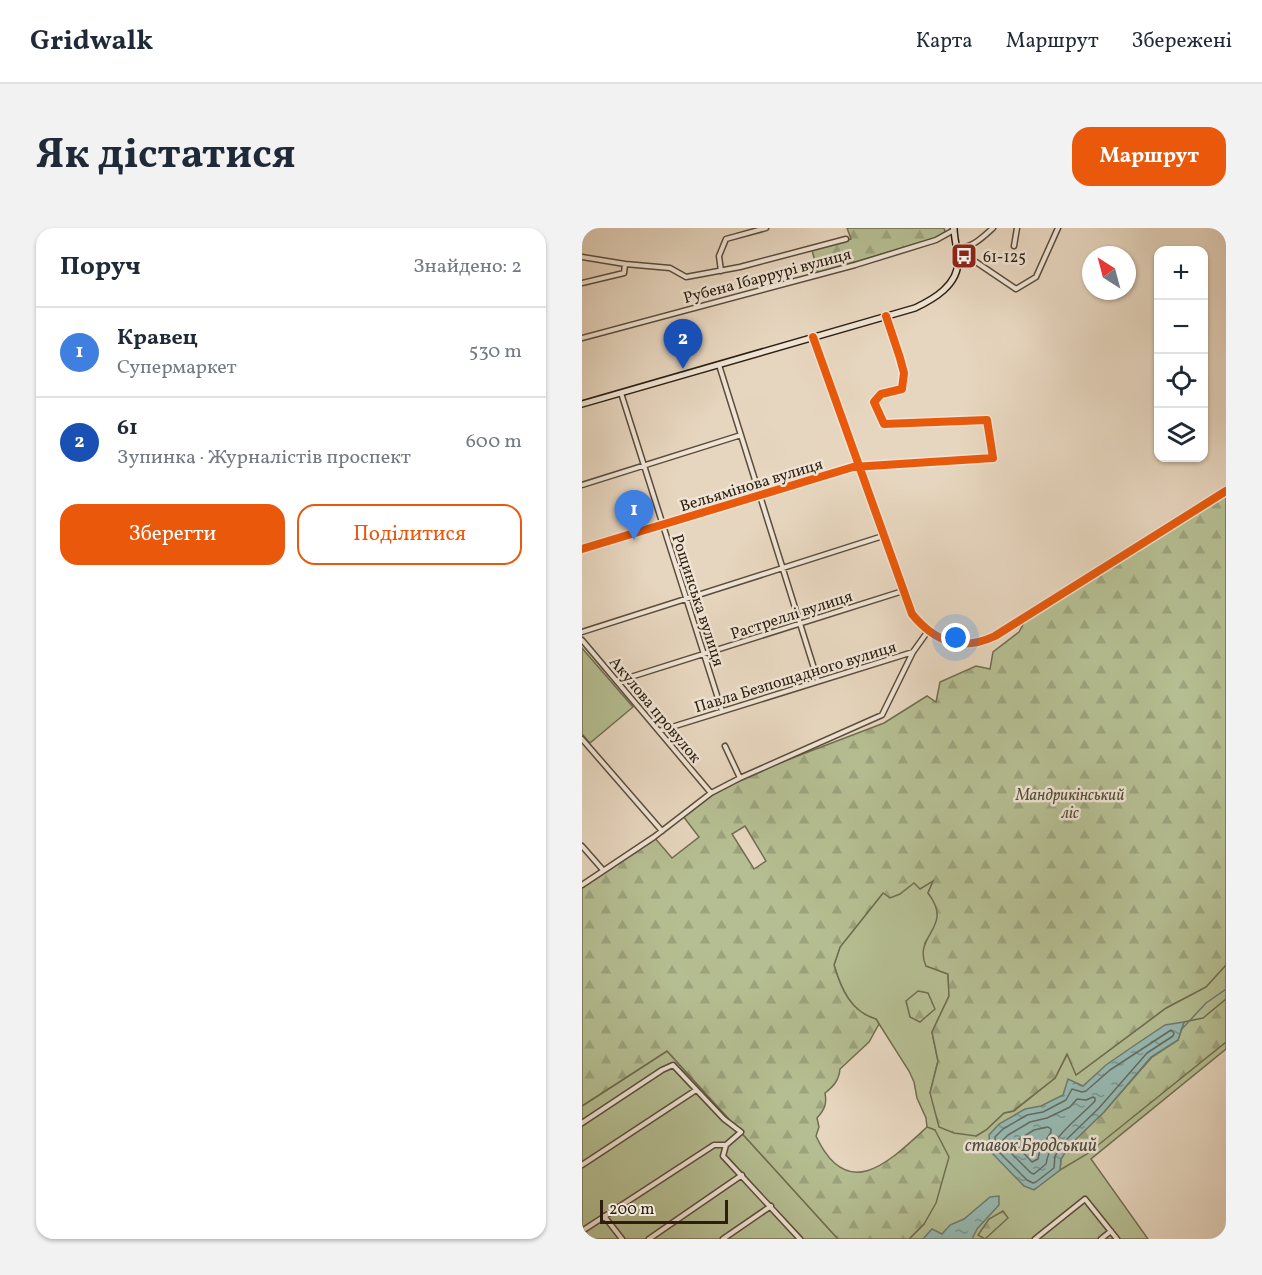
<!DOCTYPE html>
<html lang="uk">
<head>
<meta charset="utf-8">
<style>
  :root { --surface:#fff; --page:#f2f2f3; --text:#1f2937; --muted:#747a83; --line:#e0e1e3; --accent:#ea580c }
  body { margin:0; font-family:Vollkorn,serif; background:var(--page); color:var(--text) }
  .controls { position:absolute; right:18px; top:18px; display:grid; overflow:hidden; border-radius:12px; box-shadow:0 2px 4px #0004 }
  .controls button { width:54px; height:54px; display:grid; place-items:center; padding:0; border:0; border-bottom:2px solid var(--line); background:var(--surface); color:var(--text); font:30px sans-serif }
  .compass { position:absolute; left:500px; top:18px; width:54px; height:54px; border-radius:50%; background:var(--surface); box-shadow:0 2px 4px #0004; rotate:324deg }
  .scale { position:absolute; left:18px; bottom:15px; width:128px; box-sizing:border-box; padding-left:6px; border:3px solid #2c1f10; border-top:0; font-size:16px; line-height:21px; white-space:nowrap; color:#2c1f10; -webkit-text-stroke:4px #efe4d5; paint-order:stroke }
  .you { position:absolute; left:374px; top:410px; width:21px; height:21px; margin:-15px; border:4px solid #fff; border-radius:50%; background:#1a73e8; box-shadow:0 0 0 9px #1a73e833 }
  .badge { display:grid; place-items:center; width:39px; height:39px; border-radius:50%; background:var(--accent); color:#fff; font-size:20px; font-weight:700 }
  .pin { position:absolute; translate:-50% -50px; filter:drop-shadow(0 2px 3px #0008) }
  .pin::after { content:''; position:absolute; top:32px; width:21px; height:18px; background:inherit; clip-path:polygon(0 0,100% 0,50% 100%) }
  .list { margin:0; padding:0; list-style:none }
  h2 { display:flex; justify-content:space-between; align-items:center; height:78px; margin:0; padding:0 24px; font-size:26px }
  h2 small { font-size:20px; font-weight:400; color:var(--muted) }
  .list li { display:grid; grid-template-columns:39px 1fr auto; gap:18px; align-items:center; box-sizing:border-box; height:90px; padding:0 24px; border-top:2px solid var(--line) }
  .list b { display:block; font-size:22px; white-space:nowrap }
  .list p { margin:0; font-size:20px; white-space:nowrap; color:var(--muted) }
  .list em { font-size:20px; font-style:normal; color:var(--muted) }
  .actions { display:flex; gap:12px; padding:18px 24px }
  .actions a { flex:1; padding:14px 0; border:2px solid var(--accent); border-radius:18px; text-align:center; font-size:21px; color:var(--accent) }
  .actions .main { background:var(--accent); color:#fff }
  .icon { flex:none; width:33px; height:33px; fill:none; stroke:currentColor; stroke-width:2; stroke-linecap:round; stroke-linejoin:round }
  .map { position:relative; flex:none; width:644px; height:1011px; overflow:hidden; border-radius:18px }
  header { display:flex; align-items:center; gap:36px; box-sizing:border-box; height:84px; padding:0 30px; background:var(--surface); border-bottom:2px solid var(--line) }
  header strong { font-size:28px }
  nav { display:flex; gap:33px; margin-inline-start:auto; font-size:21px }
  .intro { display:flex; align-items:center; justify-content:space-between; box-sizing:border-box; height:144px; padding:0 36px }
  h1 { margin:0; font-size:42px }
  .button { padding:15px 27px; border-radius:18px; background:var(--accent); color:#fff; font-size:21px; font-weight:700 }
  main { display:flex; gap:36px; padding:0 36px }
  aside { flex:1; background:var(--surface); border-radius:18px; box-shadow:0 2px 4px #0004 }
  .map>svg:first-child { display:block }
</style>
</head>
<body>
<header>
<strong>Gridwalk</strong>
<nav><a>Карта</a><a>Маршрут</a><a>Збережені</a></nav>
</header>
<div class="intro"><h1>Як дістатися</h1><a class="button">Маршрут</a></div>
<main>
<aside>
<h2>Поруч<small>Знайдено: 2</small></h2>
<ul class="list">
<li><span class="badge" style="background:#3f7fe0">1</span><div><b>Кравец</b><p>Супермаркет</p></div><em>530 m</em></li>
<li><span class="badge" style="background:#1a4fb4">2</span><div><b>61</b><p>Зупинка · Журналістів проспект</p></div><em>600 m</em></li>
</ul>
<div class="actions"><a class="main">Зберегти</a><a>Поділитися</a></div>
</aside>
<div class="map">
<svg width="644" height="1011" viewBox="0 0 644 1011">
  <defs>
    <pattern id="forest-firs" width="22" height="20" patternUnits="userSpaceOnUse" patternTransform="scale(1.5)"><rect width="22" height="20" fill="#b5be92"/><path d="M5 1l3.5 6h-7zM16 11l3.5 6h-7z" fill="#9ca37d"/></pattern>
    <pattern id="water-ripples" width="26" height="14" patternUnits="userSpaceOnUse" patternTransform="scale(1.5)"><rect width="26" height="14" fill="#97b9b2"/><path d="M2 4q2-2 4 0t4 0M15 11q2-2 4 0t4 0" fill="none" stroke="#7b968f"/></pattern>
  </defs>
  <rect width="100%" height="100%" fill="#e7d6bf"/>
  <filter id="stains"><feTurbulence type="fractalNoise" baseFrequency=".00333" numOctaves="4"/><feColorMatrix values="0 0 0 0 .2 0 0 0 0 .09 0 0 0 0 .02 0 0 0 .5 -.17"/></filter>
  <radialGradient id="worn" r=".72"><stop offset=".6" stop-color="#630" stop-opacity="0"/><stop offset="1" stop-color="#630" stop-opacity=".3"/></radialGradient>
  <path fill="#b5be92" stroke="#706e51" stroke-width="1.5" d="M0 420 51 479 8 515 0 506Z
    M352 652 346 665 354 675 356 689 353 700 343 715 344 738 366 746 367 768 350 804 356 833 348 865 394 908 404 902 422 885 432 883 473 850 486 825 495 846 584 780 624 759 644 737V821L509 931 566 1011H327L342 996 344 991 353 902 345 899 344 890 335 870 332 854 327 843 294 791C269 784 259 761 252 737L258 719 301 665 332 654Z
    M85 823 256 1011H0V878Z"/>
  <path fill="url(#forest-firs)" stroke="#706e51" stroke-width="1.5" fill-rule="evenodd" d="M265 0H362L364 7 236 45 230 22 269 11Z
    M644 263V737L624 759 584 780 494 847 485 826 473 850 431 883 422 885 404 902 394 908 372 905 357 899 348 865 356 833 350 804 367 768 366 746 344 738C330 707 373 700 346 665L351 653 338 661 332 655 318 666 308 670 301 665 258 719 252 737C259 761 269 784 294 791L297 796 287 814 258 841C257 852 252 858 243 865 245 876 243 881 235 890L237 899 234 908C266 977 309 932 345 899L353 902 367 929 354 975 342 996 327 1011H256L85 823 0 878V657L72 609 90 630 117 609 101 588 129 565 158 550 302 495 345 468 354 474 358 454 394 438 408 441 411 424 437 404 446 387ZM163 598 184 633 172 641 150 606Z
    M336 763 346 765 353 781 338 794 328 789 324 773Z
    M644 771V814L505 926 478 942 479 931 487 917 522 884 570 829 596 812 602 794 621 790Z
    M421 983 426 990 403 1011 396 1007 407 991Z"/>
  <path fill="url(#water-ripples)" stroke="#6c7b71" stroke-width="1.5" d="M602 794 596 812 569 829 522 884 488 917 479 931 478 942 452 962 442 958 408 923 407 907 417 896 443 881 459 878 481 867 486 851 501 858 524 837 553 817 583 797Z
    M417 968V977L395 1001 390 1011H341L350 1001 360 1006 368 997 382 991 408 969Z"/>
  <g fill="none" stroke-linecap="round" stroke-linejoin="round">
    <path stroke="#626c61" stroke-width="1.5" d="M589 802 592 805 591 808 565 825 517 880 483 913 473 928 472 940 454 954 451 955 445 952 414 921 413 909 421 901 445 887 461 884 484 872 490 861 500 864 504 863 528 842Z
      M511 869 513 870V873C495 892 468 909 464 936L452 946 449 945 421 917V912L426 907 448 894 465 890 488 879 495 871 504 872Z
      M466 899 469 901V904L458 922 456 931 450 934 434 917 433 914 452 902Z"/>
    <path stroke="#6c7b71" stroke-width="1.5" d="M599 802 624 775 644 761"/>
    <g stroke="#5b4d3c" stroke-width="7">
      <path id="street" d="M432 18 435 0
        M374 20C389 21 400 10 411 0
        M383 20 391 32 434 61 454 49 476 0
        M0 29 43 36
        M139 43 137 28 144 11 184 0
        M0 55 42 45 43 36 88 40 104 49 158 39 264 11
        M231 109 330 386C353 414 379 424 413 408L644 263
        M0 110 273 37 354 12 372 2 371 1
        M137 137 236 453
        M39 165 140 483
        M0 257 159 207
        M0 321 271 239 411 230 405 192 302 196 292 174 299 166 320 161 322 145 318 130 304 88
        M0 404 301 308
        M0 412 129 565
        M36 453 321 363
        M77 503 331 424 346 403
        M0 511 80 603
        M143 518 158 550
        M0 618 21 642
        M0 657 72 609 129 565 158 550 300 487 331 424
        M0 895 80 842 91 837 142 891 159 904 144 917 141 928 218 1011
        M0 937 114 862
        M22 988 40 1011
        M0 1003 132 917H144
        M67 1011 160 947
        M141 1011 189 978
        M453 1011 503 971 535 1011
        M519 1011 529 1003"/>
    </g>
    <g stroke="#2c1f10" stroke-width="8">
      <path id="secondary" d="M0 176 333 80C352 71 376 57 376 33 376 22 372 11 372 0"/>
    </g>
    <use href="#street" stroke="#efe4d5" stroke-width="4"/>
    <use href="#secondary" stroke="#efe4d5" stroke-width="5"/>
    <g stroke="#efe4d5" stroke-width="11">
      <path id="cycleway" d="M231 109 330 386C353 414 379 424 413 408L644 263
        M0 321 271 239 411 230 405 192 302 196 292 174 299 166 320 161 322 145 318 130 304 88"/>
    </g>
    <use href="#cycleway" stroke="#e8590c" stroke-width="8"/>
  </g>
  <defs>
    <g id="bus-square" transform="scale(1.35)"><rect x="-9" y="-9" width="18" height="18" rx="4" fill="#8f2418" stroke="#efe4d5"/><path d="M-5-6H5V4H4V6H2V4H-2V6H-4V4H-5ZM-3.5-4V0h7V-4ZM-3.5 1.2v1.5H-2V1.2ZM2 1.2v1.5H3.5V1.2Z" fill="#fff"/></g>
  </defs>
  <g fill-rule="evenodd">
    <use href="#bus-square" x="382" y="28"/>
  </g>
  <g text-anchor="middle" stroke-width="5" stroke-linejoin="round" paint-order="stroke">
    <g font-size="16" fill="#2c1f10" stroke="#efe4d5" text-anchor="start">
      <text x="401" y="34">61-125</text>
    </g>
    <g font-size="16" fill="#2c1f10" stroke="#efe4d5">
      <text transform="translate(185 47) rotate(-15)" y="6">Рубена Ібаррурі вулиця</text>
      <text transform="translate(169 256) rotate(-17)" y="6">Вельямінова вулиця</text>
      <text transform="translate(117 372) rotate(72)" y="6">Рощинська вулиця</text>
      <text transform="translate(209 386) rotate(-18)" y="6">Растреллі вулиця</text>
      <text transform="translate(213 448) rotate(-17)" y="6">Павла Безпощадного вулиця</text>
      <text transform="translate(74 481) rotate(50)" y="6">Акулова провулок</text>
    </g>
    <g font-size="16" font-style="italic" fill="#554f37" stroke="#efe4d5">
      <text x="488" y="572">Мандрикінський<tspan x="488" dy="18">ліс</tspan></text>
    </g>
    <g font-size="18" font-style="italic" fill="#4c4d41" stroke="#efe4d5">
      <text x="449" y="923">ставок Бродський</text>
    </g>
  </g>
  <rect width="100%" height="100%" filter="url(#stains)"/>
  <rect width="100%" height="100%" fill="url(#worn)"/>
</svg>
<div class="controls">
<button>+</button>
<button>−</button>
<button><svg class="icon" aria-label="locate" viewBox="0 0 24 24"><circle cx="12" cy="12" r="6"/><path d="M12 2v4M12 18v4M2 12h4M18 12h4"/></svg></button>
<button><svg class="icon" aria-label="layers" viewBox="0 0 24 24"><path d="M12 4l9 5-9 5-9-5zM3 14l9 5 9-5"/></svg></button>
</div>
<svg class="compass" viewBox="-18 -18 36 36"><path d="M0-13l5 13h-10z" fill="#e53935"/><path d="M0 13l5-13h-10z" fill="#747a83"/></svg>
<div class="scale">200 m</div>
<div class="you"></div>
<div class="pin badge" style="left:52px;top:312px;background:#3f7fe0">1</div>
<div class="pin badge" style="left:101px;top:141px;background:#1a4fb4">2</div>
</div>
</main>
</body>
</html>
